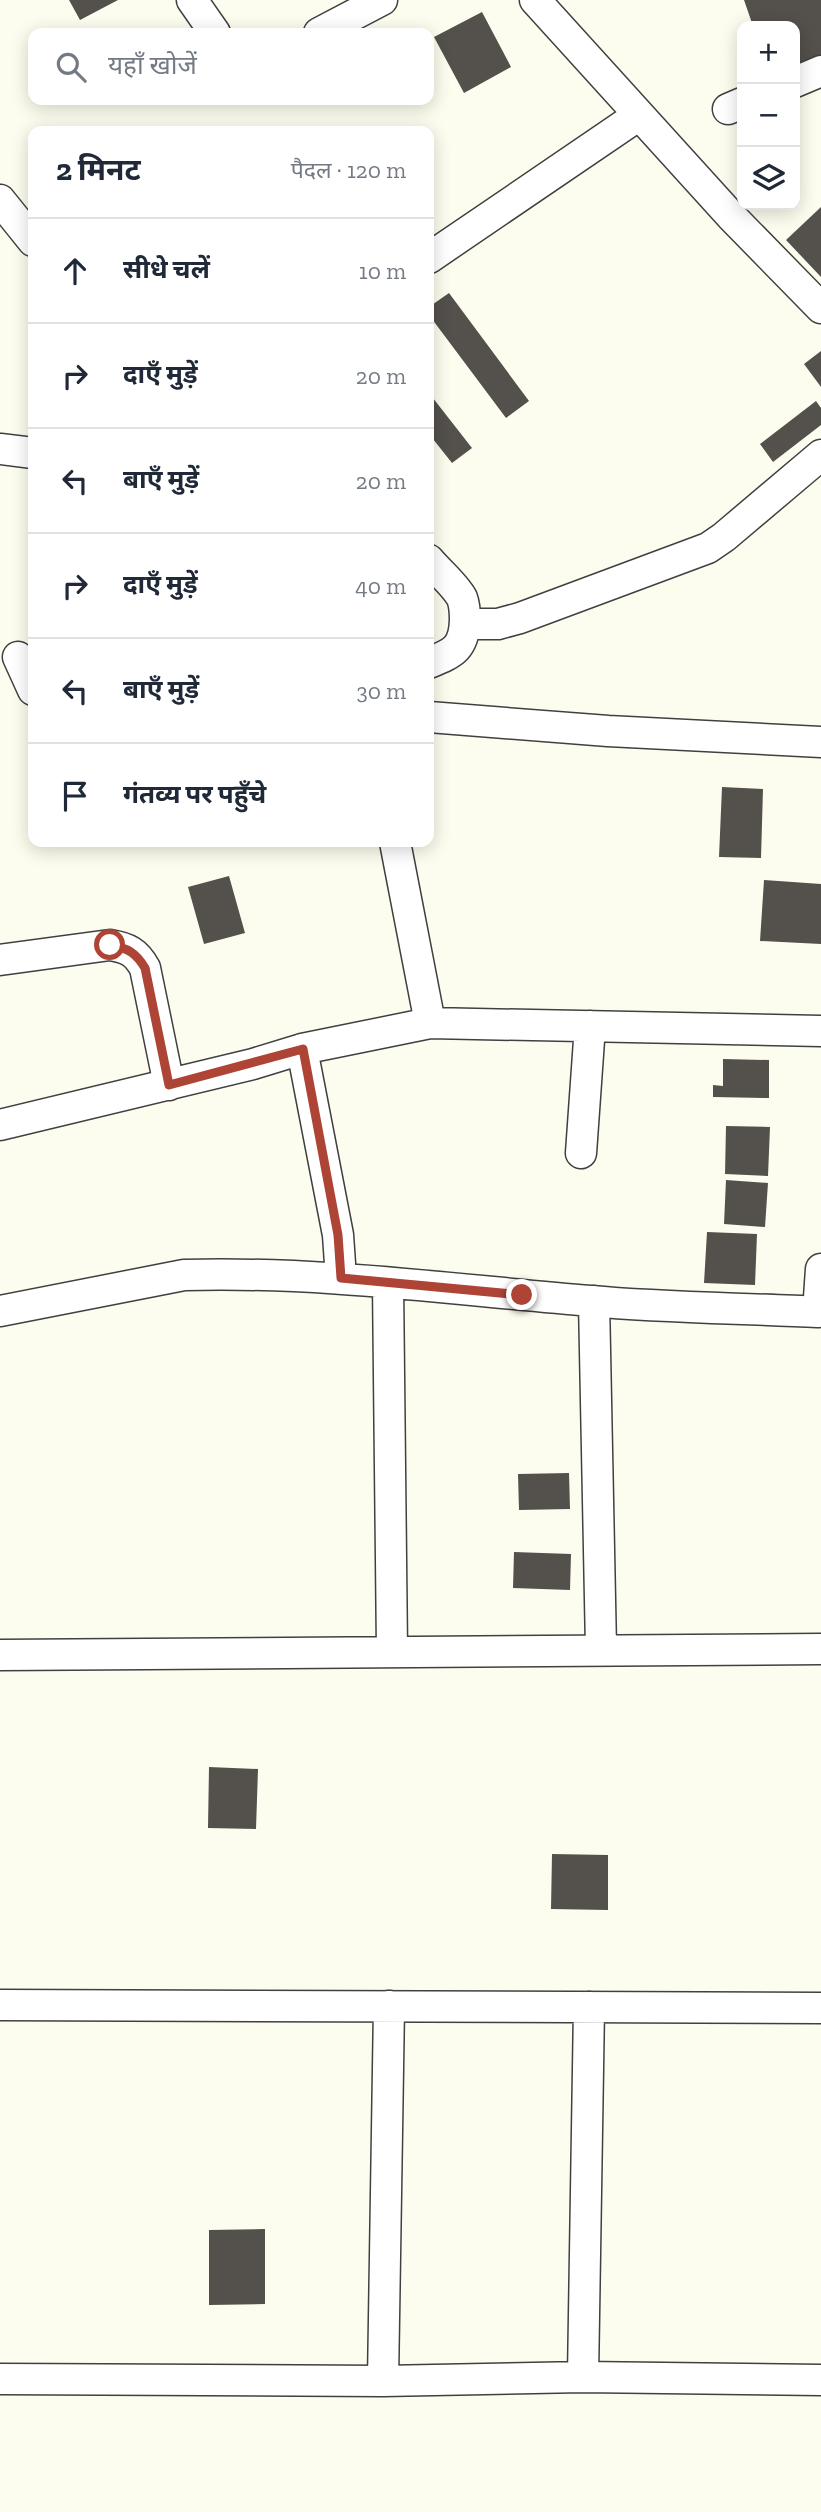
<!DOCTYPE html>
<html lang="hi">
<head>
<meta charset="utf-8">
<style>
  :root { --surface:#fff; --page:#f6f6f7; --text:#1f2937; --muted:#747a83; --line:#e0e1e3 }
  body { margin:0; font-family:"Zilla Slab","Noto Sans Devanagari",serif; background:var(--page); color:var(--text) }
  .controls { position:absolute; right:21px; top:21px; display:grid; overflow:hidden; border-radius:14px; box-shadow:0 4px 18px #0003 }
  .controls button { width:63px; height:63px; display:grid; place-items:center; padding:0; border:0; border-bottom:2px solid var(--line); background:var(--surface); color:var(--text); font:35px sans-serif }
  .stop { position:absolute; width:21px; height:21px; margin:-16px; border:5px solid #ad4435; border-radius:50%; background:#fff }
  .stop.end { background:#ad4435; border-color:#fff; box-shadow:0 2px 7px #0008 }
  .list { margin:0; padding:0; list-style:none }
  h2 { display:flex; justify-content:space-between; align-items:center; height:91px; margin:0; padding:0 28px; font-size:30px }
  h2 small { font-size:23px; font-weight:400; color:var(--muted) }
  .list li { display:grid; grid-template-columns:46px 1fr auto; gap:21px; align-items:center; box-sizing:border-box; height:105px; padding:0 28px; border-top:2px solid var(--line) }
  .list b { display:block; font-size:26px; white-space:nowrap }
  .list em { font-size:23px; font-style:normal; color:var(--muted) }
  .icon { flex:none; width:38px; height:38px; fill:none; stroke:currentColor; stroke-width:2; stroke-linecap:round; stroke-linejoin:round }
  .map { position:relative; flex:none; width:821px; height:2512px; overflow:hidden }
  .search { position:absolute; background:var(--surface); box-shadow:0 4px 18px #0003; left:28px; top:28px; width:406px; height:77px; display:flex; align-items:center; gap:18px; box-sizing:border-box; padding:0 24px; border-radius:14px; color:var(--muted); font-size:26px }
  .panel { position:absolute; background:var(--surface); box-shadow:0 4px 18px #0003; left:28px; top:126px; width:406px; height:721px; border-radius:14px }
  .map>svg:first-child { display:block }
</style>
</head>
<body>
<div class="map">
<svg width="821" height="2512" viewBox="0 0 821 2512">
  <rect width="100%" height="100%" fill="#fdfdef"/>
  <path fill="#54504b" d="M69 0H118L80 20Z
    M744 0H821V56L795 65V26H753Z
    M482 12 511 67 464 93 434 37Z
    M821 207V277L786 240Z
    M449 293 529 401 506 418 429 315V307Z
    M821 351V387L804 364Z
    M429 393 472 448 452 463 429 434Z
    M816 401 821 408V425L773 462 760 444Z
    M722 787 763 789 761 858 719 857Z
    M229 876 245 933 204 944 188 887Z
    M764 880 821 884V944L760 941Z
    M723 1059 769 1060V1098L713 1097V1085L723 1086Z
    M726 1126 770 1127 768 1176 725 1174Z
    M726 1180 768 1183 765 1227 724 1224Z
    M707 1232 757 1234 755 1285 704 1283Z
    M569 1473 570 1509 519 1510 518 1474Z
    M514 1552 571 1554 570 1590 513 1588Z
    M209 1767 258 1769 256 1829 208 1828Z
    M552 1854 608 1855V1910L551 1909Z
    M265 2229V2304L209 2305V2230Z"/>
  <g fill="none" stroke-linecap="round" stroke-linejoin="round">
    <g stroke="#404040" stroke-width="33">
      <path id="minor" d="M192 0 215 33
        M535 0 731 216 821 308
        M319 33 382 0
        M795 82 821 71
        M728 109 742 103
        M0 200 33 241
        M429 258 639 115
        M0 449 33 453
        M429 560C439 572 455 585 462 598 465 606 465 612 465 620 464 649 453 653 429 663
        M465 624H498L520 618 708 548 724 537 821 455
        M18 657 33 690
        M429 717 608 731 821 742
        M395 842 430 1023
        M0 960 110 945C128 948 136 952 145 968L169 1085
        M302 1049 338 1235 341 1278
        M0 1125 253 1064 302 1049 430 1023 821 1031
        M581 1153 590 1026
        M388 1283 392 1651
        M594 1301 601 1649
        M0 1311 184 1275C320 1271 456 1290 591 1301 666 1308 743 1308 818 1312L821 1269
        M0 1655 821 1649
        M0 2005 821 2008
        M583 2377 589 2007
        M0 2379 383 2381 583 2377 821 2380
        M383 2381 389 2006"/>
    </g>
    <use href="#minor" stroke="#fff" stroke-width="30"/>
  </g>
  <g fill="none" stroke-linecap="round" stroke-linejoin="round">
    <path stroke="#ad4435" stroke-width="9" d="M110 945C128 948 136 953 145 968L169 1085 303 1049 338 1235 341 1278 522 1295"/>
  </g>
</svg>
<div class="controls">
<button>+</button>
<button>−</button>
<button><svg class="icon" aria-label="layers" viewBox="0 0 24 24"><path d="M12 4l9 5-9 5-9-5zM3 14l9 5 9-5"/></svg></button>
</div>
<div class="stop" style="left:110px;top:945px"></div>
<div class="stop end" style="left:522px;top:1295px"></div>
<div class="search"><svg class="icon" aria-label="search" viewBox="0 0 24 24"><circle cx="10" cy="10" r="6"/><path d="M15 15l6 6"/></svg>यहाँ खोजें</div>
<section class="panel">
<h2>2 मिनट<small>पैदल · 120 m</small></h2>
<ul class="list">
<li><svg class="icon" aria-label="ahead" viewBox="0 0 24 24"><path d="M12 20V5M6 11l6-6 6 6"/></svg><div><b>सीधे चलें</b></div><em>10 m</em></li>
<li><svg class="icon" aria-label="right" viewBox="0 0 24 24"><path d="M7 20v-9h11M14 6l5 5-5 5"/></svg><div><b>दाएँ मुड़ें</b></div><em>20 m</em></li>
<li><svg class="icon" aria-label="left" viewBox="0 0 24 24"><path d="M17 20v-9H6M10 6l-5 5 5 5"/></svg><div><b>बाएँ मुड़ें</b></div><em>20 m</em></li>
<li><svg class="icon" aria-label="right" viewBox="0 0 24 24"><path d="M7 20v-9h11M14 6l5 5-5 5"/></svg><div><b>दाएँ मुड़ें</b></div><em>40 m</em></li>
<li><svg class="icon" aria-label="left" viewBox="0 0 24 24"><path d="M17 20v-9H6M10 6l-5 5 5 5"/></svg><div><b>बाएँ मुड़ें</b></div><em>30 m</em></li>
<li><svg class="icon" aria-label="arrive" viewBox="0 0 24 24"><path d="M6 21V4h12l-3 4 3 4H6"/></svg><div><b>गंतव्य पर पहुँचे</b></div></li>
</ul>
</section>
</div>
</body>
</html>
